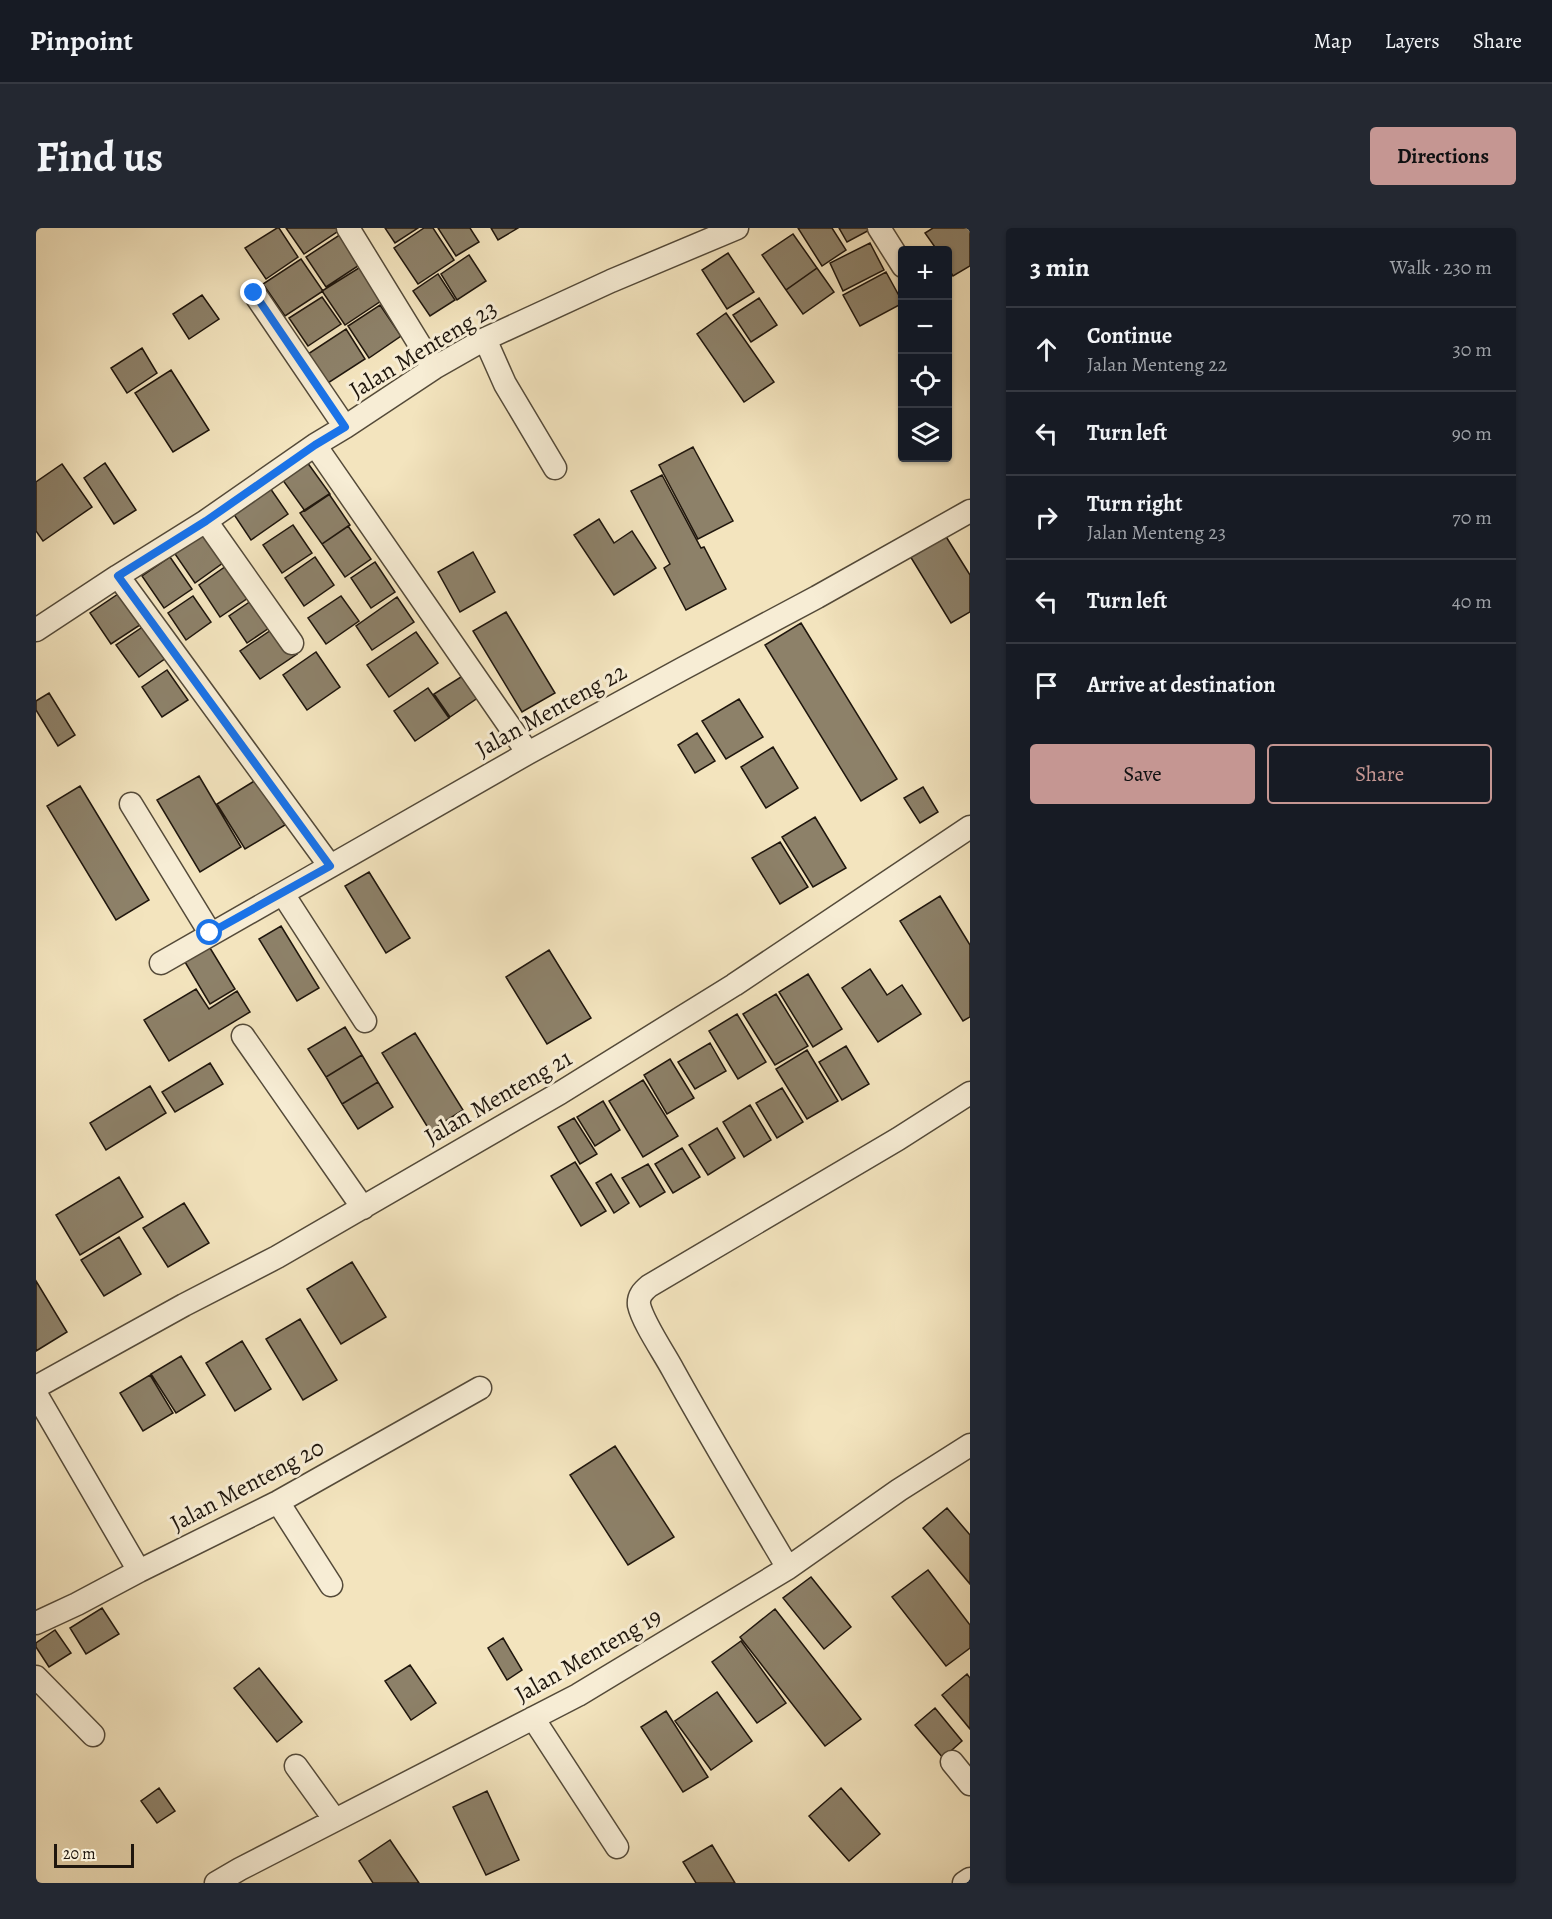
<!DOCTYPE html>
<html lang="en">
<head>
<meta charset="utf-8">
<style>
  :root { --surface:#171b24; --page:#242831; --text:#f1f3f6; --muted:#9ea1a6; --line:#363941; --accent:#c59692 }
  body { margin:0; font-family:Alegreya,serif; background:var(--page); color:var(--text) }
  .controls { position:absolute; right:18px; top:18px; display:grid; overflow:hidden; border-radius:6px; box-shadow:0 2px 4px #0004 }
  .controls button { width:54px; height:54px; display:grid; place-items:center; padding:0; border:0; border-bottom:2px solid var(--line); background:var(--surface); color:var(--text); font:30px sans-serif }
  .scale { position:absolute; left:18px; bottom:15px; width:80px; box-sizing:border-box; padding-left:6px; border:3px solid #1f160d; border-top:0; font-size:16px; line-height:21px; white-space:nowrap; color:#1f160d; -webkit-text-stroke:4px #f7edd5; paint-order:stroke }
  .stop { position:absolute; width:18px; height:18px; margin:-14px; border:4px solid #1a73e8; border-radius:50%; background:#fff }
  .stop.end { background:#1a73e8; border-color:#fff; box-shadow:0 2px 6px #0008 }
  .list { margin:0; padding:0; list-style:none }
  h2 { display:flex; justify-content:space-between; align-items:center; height:78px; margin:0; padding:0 24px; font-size:26px }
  h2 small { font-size:20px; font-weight:400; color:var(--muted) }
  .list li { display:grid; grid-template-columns:39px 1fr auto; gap:18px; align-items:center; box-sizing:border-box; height:84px; padding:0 24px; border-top:2px solid var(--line) }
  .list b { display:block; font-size:22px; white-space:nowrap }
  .list p { margin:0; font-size:20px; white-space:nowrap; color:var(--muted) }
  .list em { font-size:20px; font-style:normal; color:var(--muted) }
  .actions { display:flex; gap:12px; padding:18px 24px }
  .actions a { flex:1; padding:14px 0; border:2px solid var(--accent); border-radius:6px; text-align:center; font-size:21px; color:var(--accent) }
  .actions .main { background:var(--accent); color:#111 }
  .icon { flex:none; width:33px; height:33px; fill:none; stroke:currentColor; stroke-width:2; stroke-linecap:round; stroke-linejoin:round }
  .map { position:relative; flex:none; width:934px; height:1655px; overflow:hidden; border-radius:6px }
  header { display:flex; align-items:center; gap:36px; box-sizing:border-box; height:84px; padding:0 30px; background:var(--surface); border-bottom:2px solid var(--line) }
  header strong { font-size:28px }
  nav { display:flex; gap:33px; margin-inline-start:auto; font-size:21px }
  .intro { display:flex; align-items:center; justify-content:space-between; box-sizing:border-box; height:144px; padding:0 36px }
  h1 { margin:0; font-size:42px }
  .button { padding:15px 27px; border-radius:6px; background:var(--accent); color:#111; font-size:21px; font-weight:700 }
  main { display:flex; gap:36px; padding:0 36px }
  aside { flex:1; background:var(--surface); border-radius:6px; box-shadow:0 2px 4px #0004 }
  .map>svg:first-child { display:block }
</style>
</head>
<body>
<header>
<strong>Pinpoint</strong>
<nav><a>Map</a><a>Layers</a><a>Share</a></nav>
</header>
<div class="intro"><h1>Find us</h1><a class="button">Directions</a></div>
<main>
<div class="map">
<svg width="934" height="1655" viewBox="0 0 934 1655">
  <rect width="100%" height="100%" fill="#f3e4be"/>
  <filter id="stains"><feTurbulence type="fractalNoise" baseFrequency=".00333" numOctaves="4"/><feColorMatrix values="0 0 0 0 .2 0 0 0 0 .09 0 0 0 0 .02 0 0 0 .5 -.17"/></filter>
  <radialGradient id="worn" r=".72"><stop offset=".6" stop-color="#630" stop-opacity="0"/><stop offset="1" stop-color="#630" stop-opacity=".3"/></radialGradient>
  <path fill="#8d8169" stroke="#1f160d" stroke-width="1.5" d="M241 0H243L262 29 230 51 209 20Z
    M250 0H307L268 26Z
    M349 0H382L359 15Z
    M388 0H397L418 32 382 56 358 20Z
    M402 0H434L443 14 420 28Z
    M455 0H482L462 12Z
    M762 0H796L810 22 786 38Z
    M803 0H837L811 14Z
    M897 0H934V38L917 48 912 39V22H901L889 5Z
    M305 6 325 36 290 59 270 29Z
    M757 6 781 40 750 62 726 27Z
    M834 15 848 42 807 63 794 35Z
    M692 25 718 64 691 81 666 42Z
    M433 27 450 53 421 72 405 46Z
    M265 31 287 63 249 88 227 56Z
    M326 38 348 71 309 97 286 63Z
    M781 40 798 64 767 86 750 62Z
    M850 44 867 75 824 98 807 67Z
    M402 46 419 72 394 88 377 63Z
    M166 67 183 91 153 111 137 86Z
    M286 69 305 96 272 118 253 90Z
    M723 70 741 97 715 114 697 87Z
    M344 77 365 108 333 130 312 98Z
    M690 85 738 154 708 174 661 106Z
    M310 101 329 131 292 155 272 126Z
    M106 120 121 145 91 165 75 140Z
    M135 142 173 202 137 224 99 165Z
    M657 219 697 293 662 311 623 237Z
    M271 234 294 266 269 283 246 251Z
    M69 235 100 282 78 296 48 250Z
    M26 236 56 279 7 313 0 303V254Z
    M626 247 665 320 668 319 690 361 650 382 628 340 634 336 595 263Z
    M234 260 252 286 215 312 197 285Z
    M293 266 314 297 286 316 264 285Z
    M563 291 578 315 596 303 620 340 578 367 538 307Z
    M257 297 276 325 246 345 227 317Z
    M312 298 335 331 309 349 286 316Z
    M170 301 191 332 159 355 137 323Z
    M909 307 934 347V384L915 395 874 328Z
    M437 324 459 364 424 384 402 344Z
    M134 329 156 361 128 380 106 348Z
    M279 329 298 357 268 378 249 350Z
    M339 334 359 364 335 380 315 350Z
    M193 336 215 368 184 389 163 357Z
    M88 362 110 393 75 416 54 385Z
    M157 368 175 394 150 412 132 385Z
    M305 368 323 393 290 416 272 390Z
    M361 369 378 394 336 422 320 398Z
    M215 373 233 400 211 415 193 388Z
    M470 384 519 465 486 484 437 403Z
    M765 395 861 551 825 573 729 417Z
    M108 398 130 430 103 449 80 417Z
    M241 398 261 426 224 451 204 423Z
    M380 404 402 435 353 469 331 437Z
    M280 424 304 459 271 482 247 447Z
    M131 442 152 472 126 489 106 459Z
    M428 447 443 469 414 489 398 466Z
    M392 460 413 490 379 513 358 483Z
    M13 465 39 507 22 518 0 482V473Z
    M703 471 727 509 690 531 666 493Z
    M661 505 679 533 659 545 642 517Z
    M737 519 762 560 730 580 705 539Z
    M163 548 205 619 164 644 121 572Z
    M220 552 249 597 209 621 181 576Z
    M44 558 113 672 80 692 11 578Z
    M887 559 902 584 884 595 868 570Z
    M779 589 810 640 777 659 746 609Z
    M744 614 772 659 744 676 716 630Z
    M333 644 374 710 350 725 309 658Z
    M904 668 934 717V789L927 793 864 693Z
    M245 698 283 760 261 773 223 711Z
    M171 715 199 761 174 776 146 729Z
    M513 722 555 790 511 816 470 749Z
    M834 741 851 767 866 757 885 786 842 814 806 760Z
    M772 746 806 801 777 819 743 764Z
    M160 761 173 781 201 763 214 784 133 833 108 792Z
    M740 766 772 818 739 837 707 786Z
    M701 786 730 834 702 851 673 803Z
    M309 799 326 827 290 849 272 821Z
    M379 805 427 882 394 903 346 825Z
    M674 815 690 843 659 861 642 834Z
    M810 818 833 856 806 872 783 834Z
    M771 822 802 873 771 891 740 841Z
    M326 827 342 854 306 876 290 849Z
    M634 831 658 870 631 886 608 847Z
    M174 835 187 856 139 884 126 864Z
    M607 852 642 908 607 929 573 873Z
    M342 854 357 879 322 901 306 876Z
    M114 858 130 885 70 922 54 895Z
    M746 860 767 894 741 910 720 875Z
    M567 873 584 902 559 918 541 889Z
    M714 877 735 912 708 929 687 894Z
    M538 890 561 926 544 936 522 899Z
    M681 900 699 930 672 947 653 917Z
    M646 920 664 949 637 965 619 936Z
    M539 934 570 983 545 998 515 948Z
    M612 936 629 964 604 979 586 950Z
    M575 946 593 975 578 985 560 955Z
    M83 949 107 989 44 1027 20 987Z
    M148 975 173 1015 132 1039 107 1000Z
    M83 1009 105 1046 68 1068 45 1032Z
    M316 1034 350 1089 305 1116 271 1061Z
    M0 1053 31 1104 0 1123Z
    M264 1091 301 1152 267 1172 230 1111Z
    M206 1113 235 1161 199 1183 170 1135Z
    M145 1128 169 1167 140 1185 115 1146Z
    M114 1147 137 1185 107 1203 84 1165Z
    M579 1218 638 1309 592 1337 534 1247Z
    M911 1280 934 1307V1356L887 1300Z
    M892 1342 934 1397V1420L910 1438 856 1369Z
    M775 1349 815 1399 788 1421 747 1370Z
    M66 1380 83 1406 50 1426 34 1400Z
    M739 1381 825 1491 789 1518 704 1409Z
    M19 1402 35 1425 13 1439 0 1419V1415Z
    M467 1410 486 1442 471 1452 452 1420Z
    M705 1413 750 1475 721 1495 676 1434Z
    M374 1437 400 1475 375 1492 349 1453Z
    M223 1440 266 1494 241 1514 198 1460Z
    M931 1446 934 1450V1501L906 1467Z
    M681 1464 716 1513 675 1542 639 1493Z
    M899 1480 926 1513 907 1530 879 1497Z
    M630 1483 672 1549 647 1564 605 1499Z
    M123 1560 139 1583 121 1595 105 1573Z
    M805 1560 844 1606 813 1633 773 1588Z
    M451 1563 483 1632 450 1647 417 1579Z
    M354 1612 383 1655H337L323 1633Z
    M676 1617 699 1655H660L647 1634Z"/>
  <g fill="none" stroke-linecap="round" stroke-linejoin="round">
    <g stroke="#544a39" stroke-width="25">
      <path id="minor" d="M312 0 398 140
        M843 0 867 38
        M218 65 309 199
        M449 111 469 156 519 240
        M279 217 492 525
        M170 293 256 415
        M82 348 294 638
        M0 402 82 348 170 293 279 217 309 199 398 140 449 111 575 53 701 0
        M95 576 174 705
        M247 666 329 793
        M125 735 492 525 646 441 781 369 934 283
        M207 808 327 980
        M0 1159 148 1077 241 1029 524 865 698 757 934 599
        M0 1166 103 1343
        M242 1274 295 1357
        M752 1340C713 1274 674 1209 637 1142 628 1125 607 1095 603 1077 602 1068 607 1063 613 1058L862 911 934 865
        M0 1395 41 1376 103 1343 242 1274 444 1160
        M0 1449 57 1507
        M497 1490 581 1619
        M916 1534 934 1556
        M260 1538 299 1592
        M180 1655 204 1641 542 1467 752 1340 863 1262 934 1217
        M928 1655 934 1651"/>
    </g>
    <use href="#minor" stroke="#f7edd5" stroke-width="22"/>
  </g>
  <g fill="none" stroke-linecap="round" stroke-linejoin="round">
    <path stroke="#1a73e8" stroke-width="8" d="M174 705 294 638 82 348 170 293 279 217 309 199 218 65"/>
  </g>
  <g text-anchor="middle" stroke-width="6" stroke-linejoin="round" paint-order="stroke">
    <g font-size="24" fill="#1f160d" stroke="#f7edd5">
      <text transform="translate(387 121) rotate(-31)" y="8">Jalan Menteng 23</text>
      <text transform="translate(515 482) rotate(-29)" y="8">Jalan Menteng 22</text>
      <text transform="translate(462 869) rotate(-30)" y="8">Jalan Menteng 21</text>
      <text transform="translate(211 1257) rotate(-28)" y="8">Jalan Menteng 20</text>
      <text transform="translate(552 1427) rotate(-30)" y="8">Jalan Menteng 19</text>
    </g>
  </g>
  <rect width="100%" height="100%" filter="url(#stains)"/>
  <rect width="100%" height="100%" fill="url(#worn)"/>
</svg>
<div class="controls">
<button>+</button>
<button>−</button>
<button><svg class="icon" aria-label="locate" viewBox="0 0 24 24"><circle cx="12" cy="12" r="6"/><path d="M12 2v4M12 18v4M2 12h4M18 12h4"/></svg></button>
<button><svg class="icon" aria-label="layers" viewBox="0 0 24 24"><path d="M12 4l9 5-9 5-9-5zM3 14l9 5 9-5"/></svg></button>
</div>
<div class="scale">20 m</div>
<div class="stop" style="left:174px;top:705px"></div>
<div class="stop end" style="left:218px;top:65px"></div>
</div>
<aside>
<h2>3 min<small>Walk · 230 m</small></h2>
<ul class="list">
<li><svg class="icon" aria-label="ahead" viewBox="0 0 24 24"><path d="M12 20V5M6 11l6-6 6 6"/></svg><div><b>Continue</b><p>Jalan Menteng 22</p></div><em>30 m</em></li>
<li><svg class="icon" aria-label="left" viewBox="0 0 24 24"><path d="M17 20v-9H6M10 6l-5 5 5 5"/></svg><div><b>Turn left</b></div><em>90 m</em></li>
<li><svg class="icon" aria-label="right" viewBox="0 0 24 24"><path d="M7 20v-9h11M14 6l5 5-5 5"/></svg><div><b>Turn right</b><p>Jalan Menteng 23</p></div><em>70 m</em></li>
<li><svg class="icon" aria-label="left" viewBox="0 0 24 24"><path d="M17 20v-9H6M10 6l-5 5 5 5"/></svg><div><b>Turn left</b></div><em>40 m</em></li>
<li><svg class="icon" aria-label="arrive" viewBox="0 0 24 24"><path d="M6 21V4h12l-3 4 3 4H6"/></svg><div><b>Arrive at destination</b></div></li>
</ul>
<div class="actions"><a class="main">Save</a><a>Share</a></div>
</aside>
</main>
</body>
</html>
